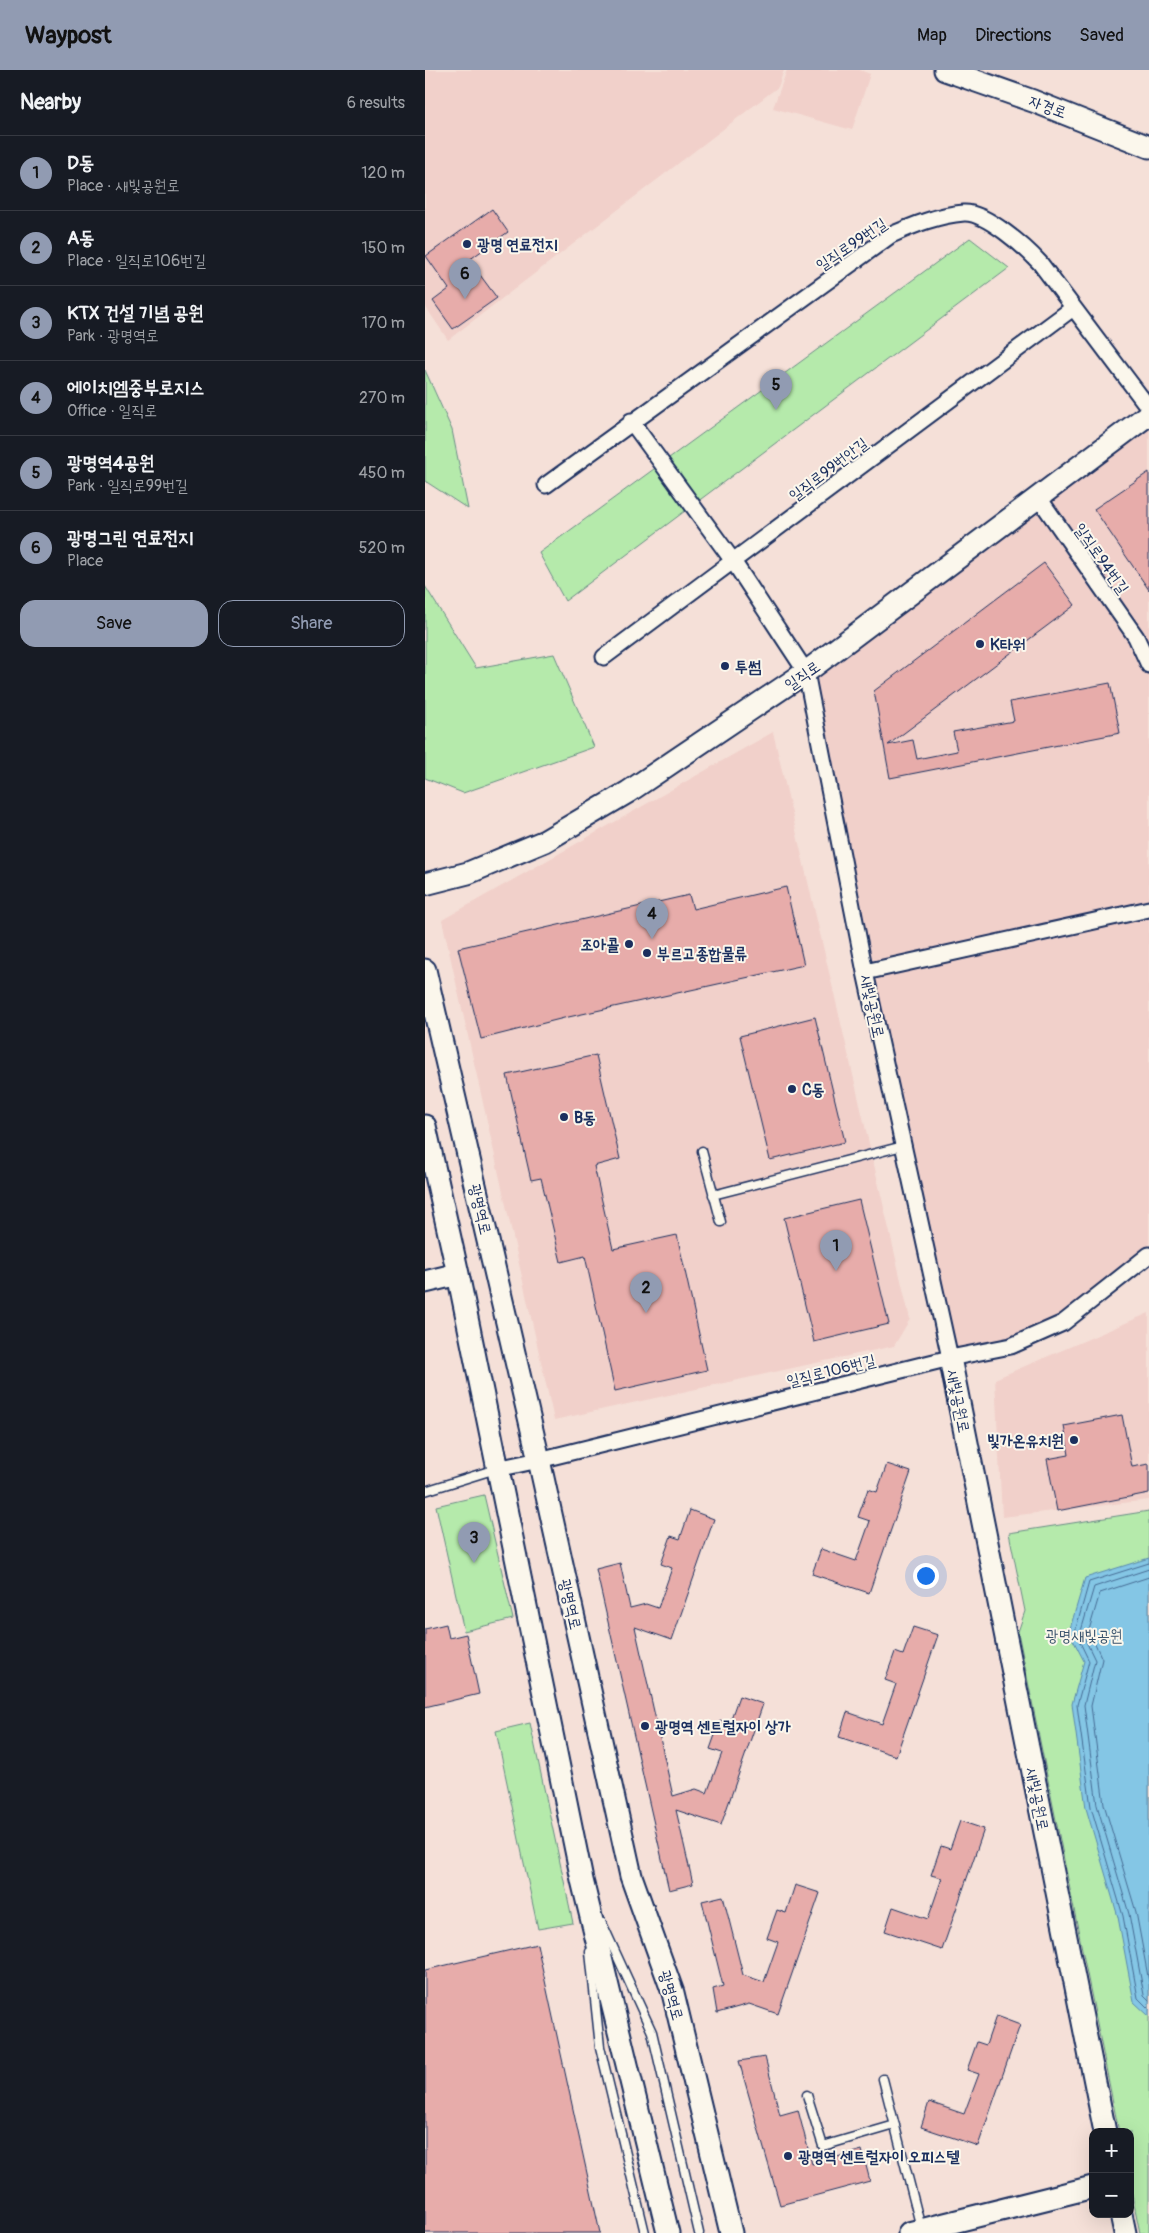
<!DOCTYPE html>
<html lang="en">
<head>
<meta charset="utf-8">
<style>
  :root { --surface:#171b24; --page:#242831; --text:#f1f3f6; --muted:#9ea1a6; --line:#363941; --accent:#919bb2 }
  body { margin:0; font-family:Pangolin,"Poor Story",sans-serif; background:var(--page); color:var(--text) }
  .controls { position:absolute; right:15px; bottom:15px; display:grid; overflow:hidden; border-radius:10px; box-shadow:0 5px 20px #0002 }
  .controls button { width:45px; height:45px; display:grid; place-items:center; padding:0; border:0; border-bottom:1px solid var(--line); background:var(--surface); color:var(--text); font:25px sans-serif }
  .you { position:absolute; left:500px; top:1505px; width:18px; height:18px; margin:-12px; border:4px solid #fff; border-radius:50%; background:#1a73e8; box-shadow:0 0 0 8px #1a73e833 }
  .badge { display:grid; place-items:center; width:32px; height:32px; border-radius:50%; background:var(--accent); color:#111; font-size:16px; font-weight:700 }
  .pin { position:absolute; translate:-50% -41px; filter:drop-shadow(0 1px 2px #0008) }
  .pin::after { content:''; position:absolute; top:26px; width:18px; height:15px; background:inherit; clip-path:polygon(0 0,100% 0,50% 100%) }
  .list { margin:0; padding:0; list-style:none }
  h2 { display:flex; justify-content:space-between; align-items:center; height:65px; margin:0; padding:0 20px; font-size:21px }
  h2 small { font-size:16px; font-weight:400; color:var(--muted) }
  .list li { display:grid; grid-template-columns:32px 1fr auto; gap:15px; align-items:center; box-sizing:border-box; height:75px; padding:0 20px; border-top:1px solid var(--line) }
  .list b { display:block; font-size:19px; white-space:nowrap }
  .list p { margin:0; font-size:16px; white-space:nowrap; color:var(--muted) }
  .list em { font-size:16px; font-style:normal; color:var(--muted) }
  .actions { display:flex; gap:10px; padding:15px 20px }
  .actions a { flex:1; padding:11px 0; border:1px solid var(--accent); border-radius:15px; text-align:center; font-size:18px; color:var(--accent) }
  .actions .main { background:var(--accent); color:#111 }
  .map { position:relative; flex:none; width:724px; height:2163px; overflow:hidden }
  header { display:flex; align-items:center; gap:30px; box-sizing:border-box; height:70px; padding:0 25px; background:var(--accent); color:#111 }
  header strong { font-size:24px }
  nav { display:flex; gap:28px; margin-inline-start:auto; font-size:18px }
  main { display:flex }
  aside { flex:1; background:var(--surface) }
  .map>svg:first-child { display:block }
</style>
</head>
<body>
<header>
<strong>Waypost</strong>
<nav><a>Map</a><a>Directions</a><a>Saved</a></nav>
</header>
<main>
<aside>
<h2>Nearby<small>6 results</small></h2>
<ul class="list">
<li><span class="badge">1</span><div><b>D동</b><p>Place · 새빛공원로</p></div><em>120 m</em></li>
<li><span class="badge">2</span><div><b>A동</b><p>Place · 일직로106번길</p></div><em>150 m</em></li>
<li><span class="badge">3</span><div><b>KTX 건설 기념 공원</b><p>Park · 광명역로</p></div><em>170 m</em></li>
<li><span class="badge">4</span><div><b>에이치엠중부로지스</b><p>Office · 일직로</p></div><em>270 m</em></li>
<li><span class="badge">5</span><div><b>광명역4공원</b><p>Park · 일직로99번길</p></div><em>450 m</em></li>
<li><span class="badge">6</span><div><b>광명그린 연료전지</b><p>Place</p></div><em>520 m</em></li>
</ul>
<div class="actions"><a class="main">Save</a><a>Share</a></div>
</aside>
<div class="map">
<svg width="724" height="2163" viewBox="0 0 724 2163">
  <rect width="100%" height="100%" fill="#f5e0d8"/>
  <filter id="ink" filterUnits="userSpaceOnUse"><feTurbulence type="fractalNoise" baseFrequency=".02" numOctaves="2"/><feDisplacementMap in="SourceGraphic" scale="10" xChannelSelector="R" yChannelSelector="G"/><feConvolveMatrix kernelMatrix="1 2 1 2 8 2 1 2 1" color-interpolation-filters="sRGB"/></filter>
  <g filter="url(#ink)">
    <path fill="#f1d0ca" d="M0 0H359L353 17 23 270 0 236Z
      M362 0H435L445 4 427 60 348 38Z
      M724 346V1185L638 1253 525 1288 381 602Z
      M348 662 485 1249 469 1276 129 1350 17 850Z
      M724 1243V1430L577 1447 570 1309Z"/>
    <path fill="#b5eaab" stroke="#688c84" d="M545 168 584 198 140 531 114 483Z
      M0 300 27 360 43 439 0 411Z
      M0 516 51 598 129 584 169 677 38 723 0 708Z
      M59 1425 88 1549 39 1561 11 1436Z
      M724 1441V2163H715L705 2115V2062H694L593 1562 600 1541 584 1463Z
      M105 1653 148 1853 113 1859 71 1661Z"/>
    <path fill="#84c6e5" stroke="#5a8aaf" d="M724 1488V1946L709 1932 693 1847 661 1738 647 1634 659 1591 644 1562 660 1508Z"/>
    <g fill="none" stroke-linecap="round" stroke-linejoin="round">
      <path stroke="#456b94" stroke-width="1" d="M724 1493 664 1512 650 1562 664 1591 652 1635 666 1737 698 1846 713 1928 724 1939
        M724 1499 669 1517 656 1561 670 1590 659 1635 672 1735 704 1844 719 1925 724 1930
        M724 1507 675 1523 664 1560 677 1589 666 1636 679 1734 711 1842 724 1912"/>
    </g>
    <path fill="#e7acaa" stroke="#1b2f5e" d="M67 139 83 162 44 190 72 228 28 259 8 231 24 219 1 186Z
      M724 402V520L669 439Z
      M619 493 650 535 463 675 488 670 492 689 532 681 528 662 589 651 585 632 685 613 695 663 465 708 449 621Z
      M361 817 379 895 139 948 56 969 33 878 264 825 268 839Z
      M390 947 420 1072 345 1090 315 966Z
      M171 985 195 1089 169 1096 188 1179 252 1165 282 1300 190 1321 160 1186 136 1192 116 1108 106 1110 82 1005Z
      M434 1130 464 1254 389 1272 359 1148Z
      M697 1345 707 1397 724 1394V1423L632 1441 622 1389 644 1385 639 1356Z
      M462 1394 486 1402 444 1523 387 1504 396 1479 431 1491 445 1451 433 1447 443 1419 452 1422Z
      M265 1440 289 1449 247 1570 210 1557 248 1726 271 1719 282 1723 297 1683 285 1679 295 1651 304 1654 314 1626 338 1634 296 1755 251 1740 268 1814 244 1820 171 1499 195 1493 205 1538 221 1534 233 1538 247 1498 236 1494 246 1466 255 1469Z
      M21 1554 24 1568 41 1564 54 1624 0 1637V1559Z
      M488 1557 513 1565 471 1686 414 1667 422 1642 457 1654 471 1614 460 1610 470 1582 478 1585Z
      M535 1751 559 1759 517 1880 460 1861 468 1837 503 1849 517 1808 506 1805 516 1776 525 1779Z
      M370 1815 395 1823 353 1944 324 1934 292 1943 288 1919 298 1916 277 1831 298 1826 318 1905 339 1912 353 1872 342 1868 352 1840 361 1843Z
      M112 1874 175 2163H0V1900Z
      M571 1946 595 1955 553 2076 496 2057 504 2032 539 2044 554 2004 542 2000 552 1972 561 1975Z
      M340 1987 355 2045 373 2040 387 2094 437 2080 445 2111 355 2135 314 1991Z"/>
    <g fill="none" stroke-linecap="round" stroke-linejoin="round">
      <g stroke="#1b2f5e" stroke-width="11">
        <path id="lane" d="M277 1081 296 1152
          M288 1125 478 1076
          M0 1421 71 1399
          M177 1853 227 1962 274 2163
          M165 1882 175 1977 220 2163
          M458 2009 496 2158
          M382 2025 398 2076 470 2055"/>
      </g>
      <g stroke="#1b2f5e" stroke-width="19">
        <path id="street" d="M206 351 308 491 381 602 440 902 525 1288
          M121 415 466 165C489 155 513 145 539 143 561 142 601 178 615 193L724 338
          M614 428 711 567 724 595
          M179 587 648 238
          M440 902 724 839
          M72 1399 114 1390 525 1288 586 1276 638 1253 724 1185"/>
      </g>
      <g stroke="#1b2f5e" stroke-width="25">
        <path id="secondary" d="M520 0 608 31 724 77
          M0 814 43 803 120 771 203 722 381 602 724 344
          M0 900 114 1390 206 1806 248 1923 306 2163
          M0 1056 33 1204 157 1810 243 2163
          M0 1212 33 1204
          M525 1288 680 2062
          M696 2144 700 2163
          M484 2163 668 2117"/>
      </g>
      <use href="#lane" stroke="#fbf7ec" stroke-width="8"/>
      <use href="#street" stroke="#fbf7ec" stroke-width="15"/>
      <use href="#secondary" stroke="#fbf7ec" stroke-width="21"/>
    </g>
  </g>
  <g fill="#1b2f5e" stroke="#fbf7ec" stroke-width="2">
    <circle cx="42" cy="174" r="5"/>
    <circle cx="555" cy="574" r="5"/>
    <circle cx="300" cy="596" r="5"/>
    <circle cx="204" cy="874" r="5"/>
    <circle cx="222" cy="883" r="5"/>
    <circle cx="367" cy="1019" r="5"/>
    <circle cx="139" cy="1047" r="5"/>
    <circle cx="649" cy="1370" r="5"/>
    <circle cx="220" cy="1656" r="5"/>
    <circle cx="363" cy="2086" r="5"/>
  </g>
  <g text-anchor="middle" stroke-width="4" stroke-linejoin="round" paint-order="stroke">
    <g font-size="16" fill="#1b2f5e" stroke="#fbf7ec">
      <text transform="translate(623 36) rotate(20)" y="6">자경로</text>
      <text transform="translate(426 174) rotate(-34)" y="6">일직로99번길</text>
      <text transform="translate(403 399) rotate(-37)" y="6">일직로99번안길</text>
      <text transform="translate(677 488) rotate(55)" y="6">일직로94번길</text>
      <text transform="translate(377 605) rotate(-35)" y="6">일직로</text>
      <text transform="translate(448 936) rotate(78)" y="6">새빛공원로</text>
      <text transform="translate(56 1139) rotate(77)" y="6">광명역로</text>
      <text transform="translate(406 1300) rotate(-14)" y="6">일직로106번길</text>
      <text transform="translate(534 1331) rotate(79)" y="6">새빛공원로</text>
      <text transform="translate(146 1534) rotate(77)" y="6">광명역로</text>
      <text transform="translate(613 1729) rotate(79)" y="6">새빛공원로</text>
      <text transform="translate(247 1925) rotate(74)" y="6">광명역로</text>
    </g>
    <g font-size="16" font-weight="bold" fill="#1b2f5e" stroke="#fbf7ec" text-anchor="start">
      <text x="52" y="180">광명 연료전지</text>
      <text x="565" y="580">K타워</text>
      <text x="310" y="602">투썸</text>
      <text x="194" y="880" text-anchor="end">조아콜</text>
      <text x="232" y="889">부르고종합물류</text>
      <text x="377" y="1025">C동</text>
      <text x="149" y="1053">B동</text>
      <text x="639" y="1376" text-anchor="end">빛가온유치원</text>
      <text x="230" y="1662">광명역 센트럴자이 상가</text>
      <text x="373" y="2092">광명역 센트럴자이 오피스텔</text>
    </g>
    <g font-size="16" fill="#3a546d" stroke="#fbf7ec">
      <text x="659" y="1571">광명새빛공원</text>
    </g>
  </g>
</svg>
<div class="controls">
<button>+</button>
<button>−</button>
</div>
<div class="you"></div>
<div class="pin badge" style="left:411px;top:1201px">1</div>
<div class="pin badge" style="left:221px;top:1243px">2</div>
<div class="pin badge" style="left:49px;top:1493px">3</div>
<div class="pin badge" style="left:227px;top:869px">4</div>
<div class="pin badge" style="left:351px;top:340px">5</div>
<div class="pin badge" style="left:40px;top:229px">6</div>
</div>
</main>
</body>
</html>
